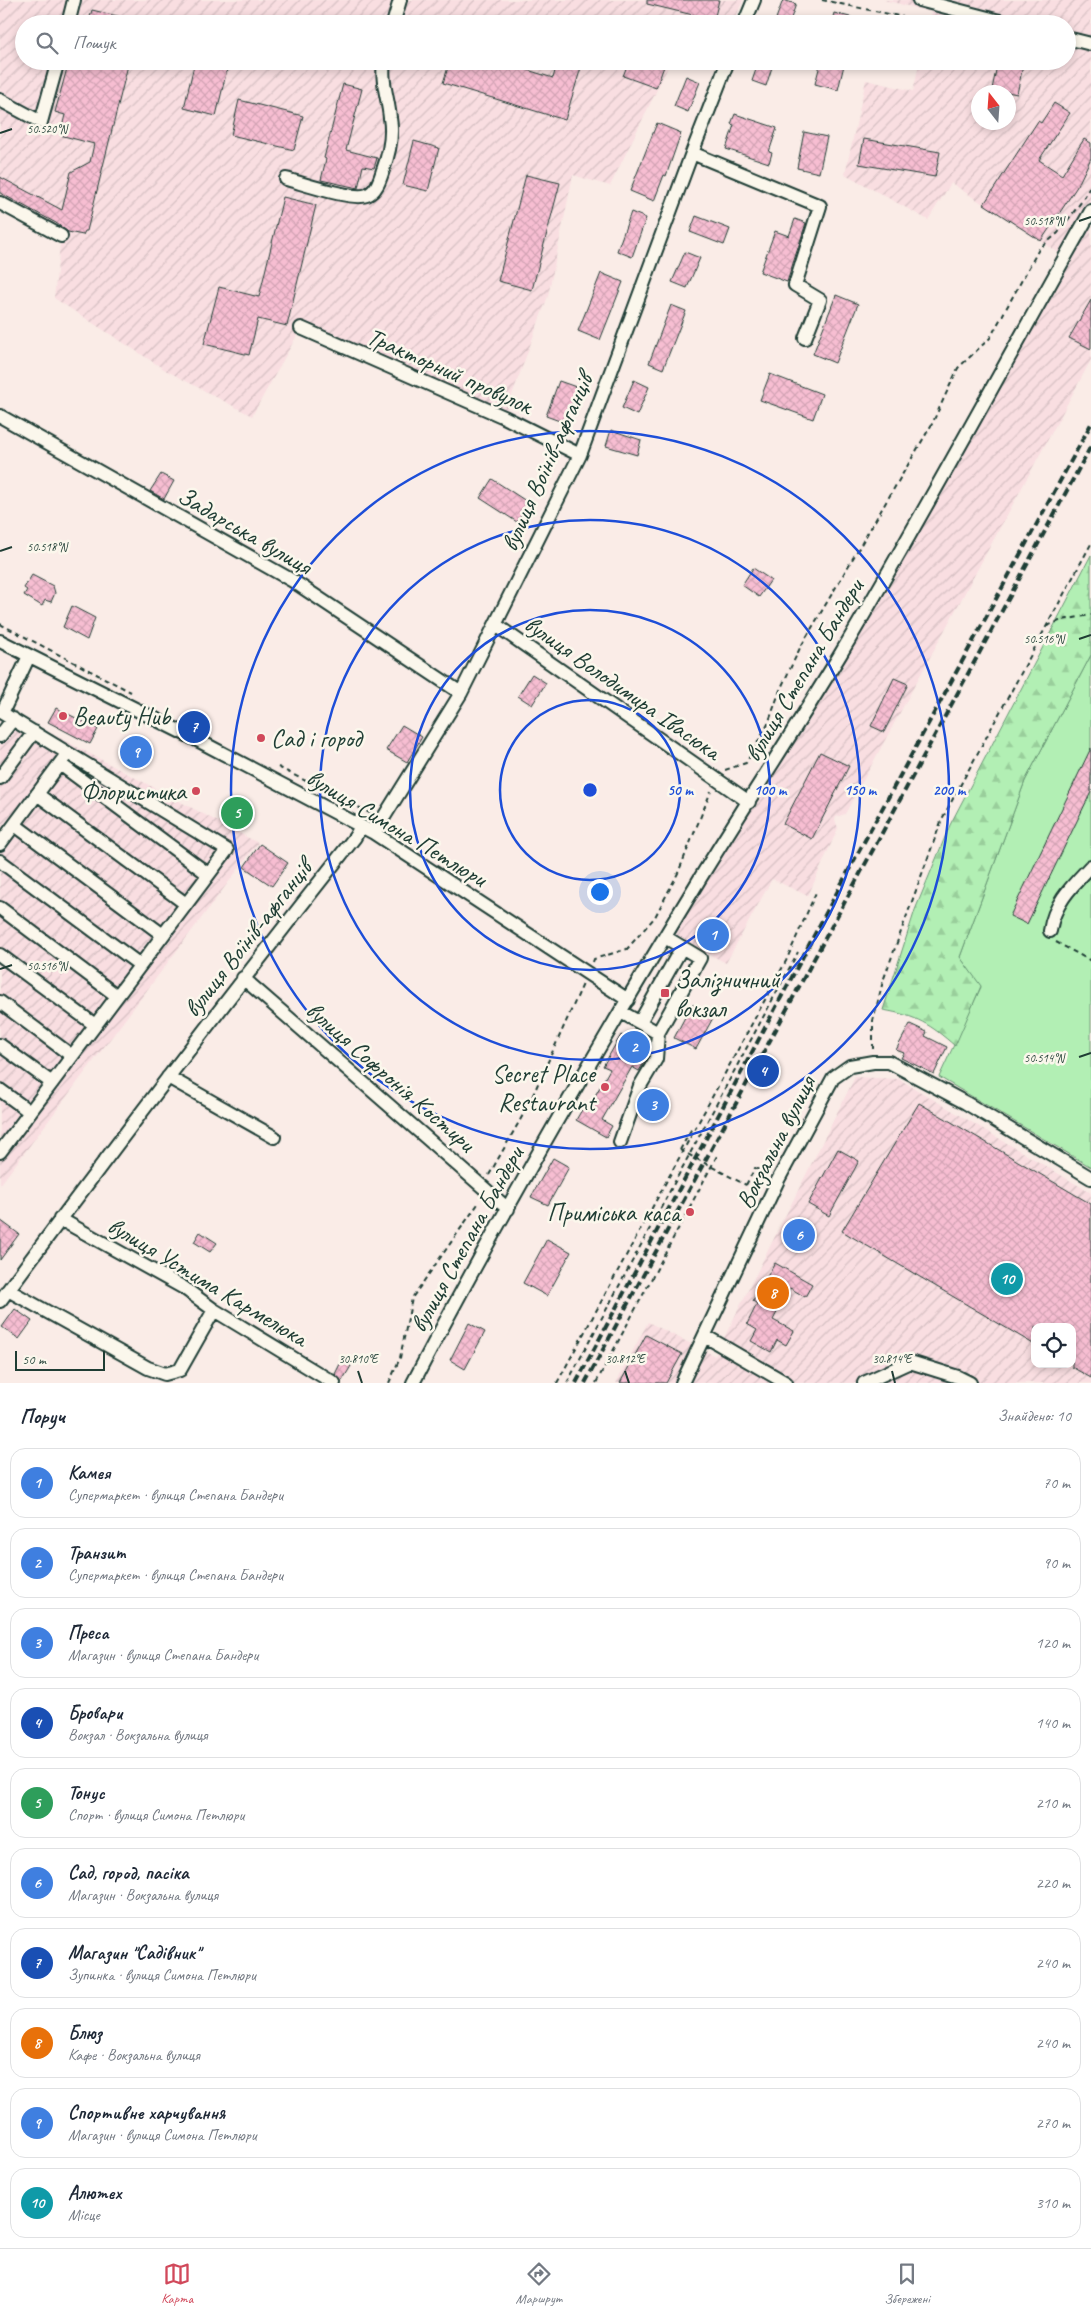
<!DOCTYPE html>
<html lang="uk">
<head>
<meta charset="utf-8">
<style>
  :root { --surface:#fff; --page:#f2f2f3; --text:#1f2937; --muted:#747a83; --line:#e0e1e3; --accent:#d1495b }
  body { margin:0; font-family:Caveat,sans-serif; background:var(--page); color:var(--text) }
  .controls { position:absolute; right:15px; bottom:15px; display:grid; overflow:hidden; border-radius:10px; box-shadow:0 2px 8px #0003 }
  .controls button { width:45px; height:45px; display:grid; place-items:center; padding:0; border:0; border-bottom:1px solid var(--line); background:var(--surface); color:var(--text); font:25px sans-serif }
  .compass { position:absolute; left:971px; top:85px; width:45px; height:45px; border-radius:50%; background:var(--surface); box-shadow:0 2px 8px #0003; rotate:343deg }
  .scale { position:absolute; left:15px; bottom:12px; width:90px; box-sizing:border-box; padding-left:5px; border:2px solid #1f3d34; border-top:0; font-size:14px; line-height:18px; white-space:nowrap; color:#1f3d34; -webkit-text-stroke:4px #fbf7ec; paint-order:stroke }
  .you { position:absolute; left:599px; top:891px; width:18px; height:18px; margin:-12px; border:4px solid #fff; border-radius:50%; background:#1a73e8; box-shadow:0 0 0 8px #1a73e833 }
  .badge { display:grid; place-items:center; width:32px; height:32px; border-radius:50%; background:var(--accent); color:#fff; font-size:16px; font-weight:700 }
  .pin { position:absolute; translate:-50% -50%; border:2px solid #fff; box-shadow:0 1px 5px #0006 }
  .list { margin:0; padding:0; list-style:none }
  h2 { display:flex; justify-content:space-between; align-items:center; height:65px; margin:0; padding:0 20px; font-size:21px }
  h2 small { font-size:16px; font-weight:400; color:var(--muted) }
  .list li { display:grid; grid-template-columns:32px 1fr auto; gap:15px; align-items:center; box-sizing:border-box; height:70px; margin:0 10px 10px; padding:0 10px; border:1px solid var(--line); border-radius:15px }
  .list b { display:block; font-size:19px; white-space:nowrap }
  .list p { margin:0; font-size:16px; white-space:nowrap; color:var(--muted) }
  .list em { font-size:16px; font-style:normal; color:var(--muted) }
  .icon { flex:none; width:28px; height:28px; fill:none; stroke:currentColor; stroke-width:2; stroke-linecap:round; stroke-linejoin:round }
  .map { position:relative; flex:none; width:1091px; height:1383px; overflow:hidden }
  .search { position:absolute; background:var(--surface); box-shadow:0 2px 8px #0003; left:15px; right:15px; top:15px; height:55px; display:flex; align-items:center; gap:12px; box-sizing:border-box; padding:0 18px; border-radius:28px; color:var(--muted); font-size:19px }
  .sheet { height:865px; background:var(--surface) }
  nav { display:flex; justify-content:space-around; align-items:center; box-sizing:border-box; height:70px; border-top:1px solid var(--line); background:var(--surface); font-size:14px; color:var(--muted) }
  nav a { display:grid; justify-items:center; gap:2px }
  nav .on { color:var(--accent) }
  .map>svg:first-child { display:block }
</style>
</head>
<body>
<div class="map">
<svg width="1091" height="1383" viewBox="0 0 1091 1383">
  <defs>
    <pattern id="industrial-furrows" width="10" height="10" patternUnits="userSpaceOnUse" patternTransform="scale(1.25)"><rect width="10" height="10" fill="#f9dee1"/><path d="M-1 1l2-2M0 10L10 0M9 11l2-2" fill="none" stroke="#d5bfc2"/></pattern>
    <pattern id="forest-firs" width="22" height="20" patternUnits="userSpaceOnUse" patternTransform="scale(1.25)"><rect width="22" height="20" fill="#b2efb4"/><path d="M5 1l3.5 6h-7zM16 11l3.5 6h-7z" fill="#99ce9b"/></pattern>
    <pattern id="building-cross-hatch" width="8" height="8" patternUnits="userSpaceOnUse" patternTransform="scale(1.25)"><rect width="8" height="8" fill="#f7bed2"/><path d="M0 0l8 8M0 8l8-8" fill="none" stroke="#d3a4b5"/></pattern>
  </defs>
  <rect width="100%" height="100%" fill="#faece7"/>
  <filter id="ink" filterUnits="userSpaceOnUse"><feTurbulence type="fractalNoise" baseFrequency=".02" numOctaves="2"/><feDisplacementMap in="SourceGraphic" scale="10" xChannelSelector="R" yChannelSelector="G"/><feConvolveMatrix kernelMatrix="1 2 1 2 8 2 1 2 1" color-interpolation-filters="sRGB"/></filter>
  <g filter="url(#ink)">
    <path fill="url(#industrial-furrows)" fill-rule="evenodd" d="M0 0H743L733 24H24V61H671L610 186 573 175 548 296 504 417 301 328 252 416 167 371 54 298 61 236 0 203Z
      M884 0H1091V360L845 814 836 817 835 820 838 828 808 896 772 879 726 963 678 938 665 937 765 776 1065 257 951 183 928 220 845 174 866 80 913 91 920 61H1067V24H929L931 12ZM978 92H1008V122H978Z
      M0 706 258 843 0 1185Z
      M855 1077 899 1079 1091 1193V1383H616L648 1322 715 1356ZM1035 1327H1072V1364H1035Z"/>
    <path fill="#b2efb4" stroke="#689674" d="M1091 655V1167L939 1077 981 987 960 957 1025 781Z"/>
    <path fill="url(#forest-firs)" stroke="#689674" d="M1091 555V655L1025 781 960 957 981 986 955 1046C930 1024 917 1016 883 1010L915 910 950 825Z"/>
    <path fill="url(#building-cross-hatch)" stroke="#1f3d34" d="M647 0H719L714 20 647 4Z
      M783 0 796 4 789 24H774Z
      M92 10 134 20V24H88Z
      M834 13 862 20V24H831Z
      M69 61H129L87 231H85L83 235 68 232 56 223 0 193V177L62 210 71 172 90 162 94 144 60 135 65 115 55 112Z
      M195 61H229L216 116 184 108Z
      M450 61H499L553 78 558 61H583L565 120 443 83Z
      M629 61H666L656 88 623 76Z
      M759 61H774L766 86 752 81Z
      M821 61H845L838 90 815 84Z
      M998 61H1024L1017 94 992 89Z
      M686 76 700 82 688 112 674 106Z
      M343 84 362 89 346 150 377 158 374 168 363 166 358 188 321 180 326 159 324 158Z
      M239 100 303 116 294 150 231 135Z
      M1054 103 1070 113 1039 160 1062 175 1084 139 1091 143V158L1078 185 1041 241 984 204 1038 121 1041 123Z
      M735 114 777 128 769 152 772 153 769 163 726 149 734 125 731 124Z
      M657 123 681 133 666 176 664 175 654 201 630 191Z
      M804 132 827 137 819 173 797 168Z
      M864 139 940 152 935 177 859 164Z
      M414 141 439 148 428 191 403 185Z
      M526 175 560 183 532 290 498 281Z
      M283 197 316 205 287 326 258 319 249 355 204 344 219 287 259 297Z
      M631 212 646 218 632 257 617 251Z
      M696 216 730 229 724 245 690 232Z
      M795 219 806 223 787 282 760 272 775 231 789 236Z
      M685 252 700 258 687 288 672 282Z
      M601 273 623 282 600 340 578 331Z
      M836 295 858 304 835 363 813 354Z
      M1091 300V349L1069 338Z
      M671 305 686 311 663 369 649 363Z
      M770 374 822 394 813 419 760 400Z
      M634 380 649 387 637 415 622 408Z
      M559 381 579 388 565 423 546 416Z
      M611 430 641 440 637 455 606 446Z
      M161 474 174 481 164 499 150 491Z
      M492 479 529 503 517 522 480 498Z
      M753 568 771 580 759 597 742 585Z
      M32 575 53 586 55 593 51 602 45 600 42 606 24 595 27 590 24 588Z
      M72 606 95 618 87 640 63 627Z
      M532 674 546 683 532 705 518 696Z
      M894 678 908 684 884 732 871 726Z
      M56 708 98 729 90 744 48 722Z
      M402 725 422 737 407 762 386 750Z
      M1091 748V792L1027 924 1010 916Z
      M820 752 849 766 812 839 783 824Z
      M260 844 288 863 272 886 244 867Z
      M692 1004 714 1016 696 1049 674 1038Z
      M910 1024 927 1032 925 1036 947 1047 934 1074 901 1058 904 1053 896 1050Z
      M621 1035 648 1051V1056L639 1071 632 1067 602 1120 612 1126 606 1137 576 1120 583 1108 587 1110 610 1069 603 1066Z
      M919 1103 1091 1204V1378L1072 1367V1327H1035V1345L842 1231Z
      M838 1149 859 1161 829 1216 808 1204Z
      M553 1158 569 1167 548 1205 531 1197Z
      M0 1220 19 1234 0 1260Z
      M801 1223 809 1227 797 1248 789 1244Z
      M200 1232 217 1243 210 1252 194 1242Z
      M547 1239 571 1252 547 1296 523 1283Z
      M775 1263 812 1284 805 1297 790 1288 773 1320 794 1331 786 1345 777 1340 771 1352 751 1341 757 1330 747 1324 757 1304 753 1301Z
      M15 1309 32 1321 19 1339 2 1327Z
      M469 1323 485 1332 465 1369 450 1360Z
      M646 1335 682 1354 666 1383H620Z
      M342 1360 351 1366 342 1381 335 1374Z"/>
    <g fill="none" stroke-linecap="round" stroke-linejoin="round">
      <g stroke="#1f3d34" stroke-width="16">
        <path id="minor" d="M919 0 1011 24
          M68 24 74 0
          M393 24 400 0
          M744 24 754 0
          M1067 38 1091 44
          M0 100 41 122 58 61
          M692 153 820 206 795 285 820 300 805 338
          M286 179C302 183 353 201 367 195 377 191 380 179 383 170 389 154 393 135 390 118 388 97 381 82 384 61
          M0 203 61 236
          M301 328 504 417 580 455
          M0 416 293 581 461 693
          M496 625 749 802
          M0 641 203 743 374 833 628 1000
          M0 736 13 719
          M60 764 208 874
          M0 778 34 732
          M37 794 186 904
          M15 825 163 935
          M374 833 461 693 580 455 692 153 728 61
          M0 844 64 758
          M0 861 140 965
          M0 908 117 996
          M1050 931C1054 903 1072 886 1091 866
          M0 955 95 1025
          M243 978 508 1209
          M0 1002 72 1056
          M621 1012 658 1033 700 958 665 937
          M640 1022 682 947
          M0 1045 52 1083
          M168 1077 274 1137
          M0 1090 30 1112
          M620 1142 640 1086 656 1059 658 1033
          M0 1152 227 850 2 713 29 656
          M60 1219 184 1288 214 1310 334 1383
          M8 1290 148 1368 165 1374 180 1370 214 1310
          M0 1301C116 1144 234 990 355 837L361 826
          M705 1336 786 1383
          M413 1383C502 1212 599 1045 699 880 745 805 794 731 840 655 927 509 1007 359 1091 211
          M682 1383 778 1180 833 1078 850 1066 873 1062H889L966 1103 1091 1178
          M864 1383 910 1362 958 1377 970 1383"/>
      </g>
      <path stroke="#1f3d34" stroke-width="2" stroke-dasharray="5 4" stroke-linecap="butt" d="M822 0 913 19 946 21
        M0 624 131 692
        M1047 626 1062 620 1091 615
        M278 767 372 814
        M725 770 746 763 768 724 780 690 800 648 932 424 958 368 990 338 1039 249 1058 233 1082 201 1091 185
        M1056 942 1091 961
        M593 962 594 959 627 949 655 917 678 873 711 791
        M873 1049V1021L883 981 942 819 1091 544
        M680 1150 691 1130 697 1127
        M489 1175 528 1106 583 984
        M746 1185 755 1168 767 1174
        M389 1383 400 1358 412 1298 480 1201
        M557 1383 786 961 817 890
        M567 1383 798 952
        M596 1383 718 1154"/>
      <use href="#minor" stroke="#fbf7ec" stroke-width="12"/>
      <path stroke="#1f3d34" stroke-width="4" stroke-dasharray="8 4" stroke-linecap="butt" d="M576 1383 851 866 1091 424
        M585 1383 1091 446"/>
      <path stroke="#1f3d34" stroke-width="2" stroke-dasharray="5 4" stroke-linecap="butt" d="M680 1150 746 1185"/>
    </g>
  </g>
  <path fill="none" stroke="#1f3d34" stroke-width="2" d="M0 133 12 129M1079 221 1091 217M0 551 12 547M1079 639 1091 635M0 969 12 965M1079 1057 1091 1053M358 1371 362 1383M625 1371 629 1383M892 1371 895 1383"/>
  <g fill="none" stroke="#1d4ed8" stroke-width="2.5">
    <circle cx="590" cy="790" r="90"/>
    <circle cx="590" cy="790" r="180"/>
    <circle cx="590" cy="790" r="270"/>
    <circle cx="590" cy="790" r="359"/>
  </g>
  <g fill="#d1495b" stroke="#fbf7ec" stroke-width="2">
    <circle cx="63" cy="716" r="5"/>
    <circle cx="261" cy="738" r="5"/>
    <circle cx="196" cy="791" r="5"/>
    <rect x="660" y="988" width="10" height="10" rx="2.5"/>
    <circle cx="605" cy="1087" r="5"/>
    <circle cx="690" cy="1212" r="5"/>
  </g>
  <g text-anchor="middle" stroke-width="5" stroke-linejoin="round" paint-order="stroke">
    <g font-size="25" fill="#1f3d34" stroke="#fbf7ec">
      <text transform="translate(450 370) rotate(24)" y="9">Тракторний провулок</text>
      <text transform="translate(546 462) rotate(-66)" y="9">вулиця Воїнів-афганців</text>
      <text transform="translate(245 530) rotate(30)" y="9">Задарська вулиця</text>
      <text transform="translate(803 670) rotate(-59)" y="9">вулиця Степана Бандери</text>
      <text transform="translate(623 687) rotate(35)" y="9">вулиця Володимира Івасюка</text>
      <text transform="translate(397 827) rotate(31)" y="9">вулиця Симона Петлюри</text>
      <text transform="translate(247 938) rotate(-52)" y="9">вулиця Воїнів-афганців</text>
      <text transform="translate(391 1076) rotate(41)" y="9">вулиця Софронія Костири</text>
      <text transform="translate(775 1142) rotate(-63)" y="9">Вокзальна вулиця</text>
      <text transform="translate(466 1239) rotate(-61)" y="9">вулиця Степана Бандери</text>
      <text transform="translate(208 1281) rotate(31)" y="9">вулиця Устима Кармелюка</text>
    </g>
    <g font-size="25" fill="#1f3d34" stroke="#fbf7ec" text-anchor="start">
      <text x="73" y="725">Beauty Hub</text>
      <text x="271" y="747">Сад і город</text>
      <text x="186" y="800" text-anchor="end">Флористика</text>
      <text x="675" y="988">Залізничний<tspan x="675" dy="29">вокзал</tspan></text>
      <text x="595" y="1082" text-anchor="end">Secret Place<tspan x="595" dy="29">Restaurant</tspan></text>
      <text x="680" y="1221" text-anchor="end">Приміська каса</text>
    </g>
  </g>
  <g font-size="12" text-anchor="middle" fill="#1f3d34" stroke="#fbf7ec" stroke-width="5" stroke-linejoin="round" paint-order="stroke">
    <text x="47" y="133">50.520°N</text>
    <text x="1044" y="225">50.518°N</text>
    <text x="47" y="551">50.518°N</text>
    <text x="1044" y="643">50.516°N</text>
    <text x="47" y="970">50.516°N</text>
    <text x="1044" y="1062">50.514°N</text>
    <text x="358" y="1363">30.810°E</text>
    <text x="625" y="1363">30.812°E</text>
    <text x="892" y="1363">30.814°E</text>
  </g>
  <circle cx="590" cy="790" r="8" fill="#1d4ed8" stroke="#fbf7ec" stroke-width="2.5"/>
  <g font-size="15" text-anchor="middle" font-weight="bold" fill="#1d4ed8" stroke="#fbf7ec" stroke-width="5" stroke-linejoin="round" paint-order="stroke">
    <text x="680" y="795">50 m</text>
    <text x="770" y="795">100 m</text>
    <text x="860" y="795">150 m</text>
    <text x="949" y="795">200 m</text>
  </g>
</svg>
<div class="controls">
<button><svg class="icon" aria-label="locate" viewBox="0 0 24 24"><circle cx="12" cy="12" r="6"/><path d="M12 2v4M12 18v4M2 12h4M18 12h4"/></svg></button>
</div>
<svg class="compass" viewBox="-18 -18 36 36"><path d="M0-13l5 13h-10z" fill="#e53935"/><path d="M0 13l5-13h-10z" fill="#747a83"/></svg>
<div class="scale">50 m</div>
<div class="you"></div>
<div class="pin badge" style="left:713px;top:935px;background:#3f7fe0">1</div>
<div class="pin badge" style="left:634px;top:1047px;background:#3f7fe0">2</div>
<div class="pin badge" style="left:653px;top:1105px;background:#3f7fe0">3</div>
<div class="pin badge" style="left:763px;top:1071px;background:#1a4fb4">4</div>
<div class="pin badge" style="left:237px;top:813px;background:#2e9e5b">5</div>
<div class="pin badge" style="left:799px;top:1235px;background:#3f7fe0">6</div>
<div class="pin badge" style="left:194px;top:727px;background:#1a4fb4">7</div>
<div class="pin badge" style="left:773px;top:1293px;background:#e8710a">8</div>
<div class="pin badge" style="left:136px;top:752px;background:#3f7fe0">9</div>
<div class="pin badge" style="left:1007px;top:1279px;background:#0f9aa8">10</div>
<div class="search"><svg class="icon" aria-label="search" viewBox="0 0 24 24"><circle cx="10" cy="10" r="6"/><path d="M15 15l6 6"/></svg>Пошук</div>
</div>
<section class="sheet">
<h2>Поруч<small>Знайдено: 10</small></h2>
<ul class="list">
<li><span class="badge" style="background:#3f7fe0">1</span><div><b>Камея</b><p>Супермаркет · вулиця Степана Бандери</p></div><em>70 m</em></li>
<li><span class="badge" style="background:#3f7fe0">2</span><div><b>Транзит</b><p>Супермаркет · вулиця Степана Бандери</p></div><em>90 m</em></li>
<li><span class="badge" style="background:#3f7fe0">3</span><div><b>Преса</b><p>Магазин · вулиця Степана Бандери</p></div><em>120 m</em></li>
<li><span class="badge" style="background:#1a4fb4">4</span><div><b>Бровари</b><p>Вокзал · Вокзальна вулиця</p></div><em>140 m</em></li>
<li><span class="badge" style="background:#2e9e5b">5</span><div><b>Тонус</b><p>Спорт · вулиця Симона Петлюри</p></div><em>210 m</em></li>
<li><span class="badge" style="background:#3f7fe0">6</span><div><b>Сад, город, пасіка</b><p>Магазин · Вокзальна вулиця</p></div><em>220 m</em></li>
<li><span class="badge" style="background:#1a4fb4">7</span><div><b>Магазин &quot;Садівник&quot;</b><p>Зупинка · вулиця Симона Петлюри</p></div><em>240 m</em></li>
<li><span class="badge" style="background:#e8710a">8</span><div><b>Блюз</b><p>Кафе · Вокзальна вулиця</p></div><em>240 m</em></li>
<li><span class="badge" style="background:#3f7fe0">9</span><div><b>Спортивне харчування</b><p>Магазин · вулиця Симона Петлюри</p></div><em>270 m</em></li>
<li><span class="badge" style="background:#0f9aa8">10</span><div><b>Алютех</b><p>Місце</p></div><em>310 m</em></li>
</ul>
</section>
<nav>
<a class="on"><svg class="icon" aria-label="map" viewBox="0 0 24 24"><path d="M3 6l6-2 6 2 6-2v14l-6 2-6-2-6 2zM9 4v14M15 6v14"/></svg>Карта</a>
<a><svg class="icon" aria-label="directions" viewBox="0 0 24 24"><path d="M12 3l9 9-9 9-9-9zM9 14v-3h6M13 9l2 2-2 2"/></svg>Маршрут</a>
<a><svg class="icon" aria-label="saved" viewBox="0 0 24 24"><path d="M7 4h10v16l-5-4-5 4z"/></svg>Збережені</a>
</nav>
</body>
</html>
